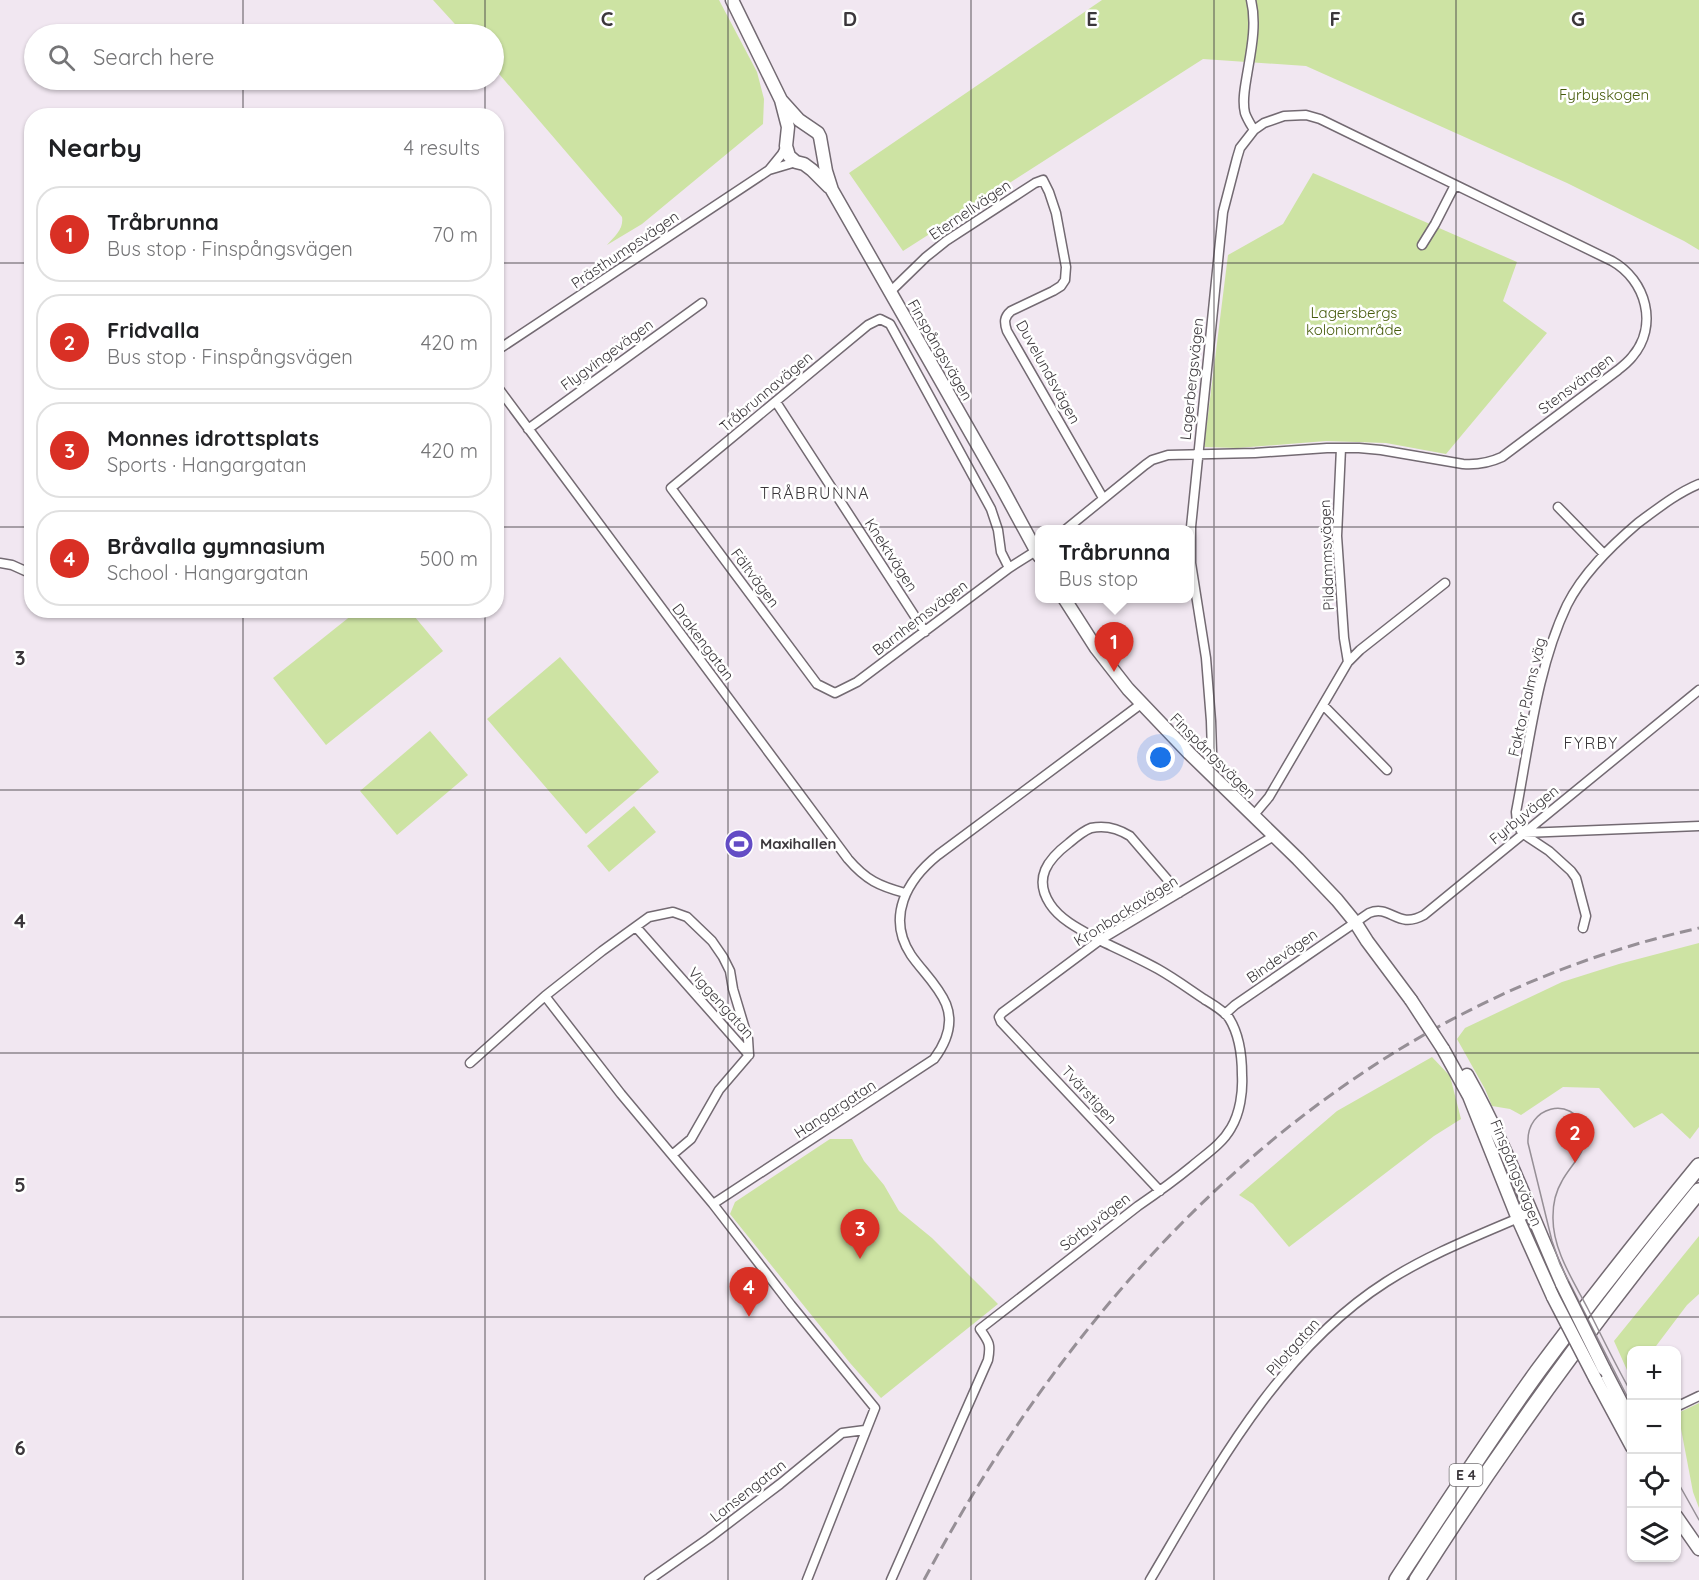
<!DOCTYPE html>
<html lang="en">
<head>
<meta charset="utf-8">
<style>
  :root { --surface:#fff; --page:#f2f2f2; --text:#202124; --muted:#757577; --line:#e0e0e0; --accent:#d93025 }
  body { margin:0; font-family:Quicksand,sans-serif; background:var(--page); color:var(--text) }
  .controls { position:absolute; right:18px; bottom:18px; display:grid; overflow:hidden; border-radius:12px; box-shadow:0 2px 4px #0004 }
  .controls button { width:54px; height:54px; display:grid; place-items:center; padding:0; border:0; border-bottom:2px solid var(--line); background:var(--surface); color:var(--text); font:30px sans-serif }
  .you { position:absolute; left:1161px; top:758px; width:21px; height:21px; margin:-15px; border:4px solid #fff; border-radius:50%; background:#1a73e8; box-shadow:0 0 0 9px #1a73e833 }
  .badge { display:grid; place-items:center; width:39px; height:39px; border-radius:50%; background:var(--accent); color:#fff; font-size:20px; font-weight:700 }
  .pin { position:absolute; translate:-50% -50px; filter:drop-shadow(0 2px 3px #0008) }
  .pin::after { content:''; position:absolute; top:32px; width:21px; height:18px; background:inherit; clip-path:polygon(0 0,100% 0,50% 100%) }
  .popup { position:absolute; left:1035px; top:525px; width:159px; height:78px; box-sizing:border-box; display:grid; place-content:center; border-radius:12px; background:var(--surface); filter:drop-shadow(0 2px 4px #0005); font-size:20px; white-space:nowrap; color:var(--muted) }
  .popup b { font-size:22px; color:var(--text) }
  .popup::after { content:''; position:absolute; left:50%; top:100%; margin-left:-12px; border:12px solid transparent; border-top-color:var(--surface) }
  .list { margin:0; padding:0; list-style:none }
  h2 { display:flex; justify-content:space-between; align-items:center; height:78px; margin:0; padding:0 24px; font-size:26px }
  h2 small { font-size:20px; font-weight:400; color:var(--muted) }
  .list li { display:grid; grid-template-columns:39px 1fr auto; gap:18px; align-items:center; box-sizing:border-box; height:96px; margin:0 12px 12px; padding:0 12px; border:2px solid var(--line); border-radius:24px }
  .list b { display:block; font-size:22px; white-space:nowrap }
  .list p { margin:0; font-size:20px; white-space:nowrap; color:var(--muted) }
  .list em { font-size:20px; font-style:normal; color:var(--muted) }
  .icon { flex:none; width:33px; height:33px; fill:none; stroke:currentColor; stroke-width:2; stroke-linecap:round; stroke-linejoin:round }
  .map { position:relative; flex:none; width:1699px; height:1580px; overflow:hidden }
  .search { position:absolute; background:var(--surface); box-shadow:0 2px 4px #0004; left:24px; top:24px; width:480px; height:66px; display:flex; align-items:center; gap:15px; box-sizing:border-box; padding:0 21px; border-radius:33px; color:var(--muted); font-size:22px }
  .panel { position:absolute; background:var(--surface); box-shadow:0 2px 4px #0004; left:24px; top:108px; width:480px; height:510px; border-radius:24px }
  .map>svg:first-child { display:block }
</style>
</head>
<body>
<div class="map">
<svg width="1699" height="1580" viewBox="0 0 1699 1580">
  <rect width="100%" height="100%" fill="#f1e7f1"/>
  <path fill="#cde3a3" d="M433 0H719L757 72 764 99 763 124 642 224 607 245C615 236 624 229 622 217L494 68V34H464Z
    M1102 0H1699V250L1684 241 1567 183 1306 66 1203 59 903 251 849 173Z
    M1313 173 1517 262 1503 301 1547 333 1446 454 1386 443 1326 441 1237 448 1204 447 1228 255 1283 224Z
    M357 611H410L443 651 326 745 273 678Z
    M560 657 659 772 586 834 487 719Z
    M430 731 468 775 397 835 360 791Z
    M634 806 656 832 609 872 587 846Z
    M1699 943V1127L1690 1139 1662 1113 1634 1128 1599 1088 1563 1087 1521 1115 1510 1109 1492 1106 1485 1089 1457 1039 1465 1028 1562 982 1619 964Z
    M1432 1057 1450 1076 1461 1119 1434 1136 1289 1247 1253 1204 1239 1195 1337 1111Z
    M830 1139H852L864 1161 884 1185 899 1211 932 1238 998 1304 881 1398 850 1363 730 1214 735 1202Z
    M1699 1236V1294L1687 1305 1653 1350H1632L1631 1379 1614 1341Z
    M1699 1403V1508L1693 1492 1678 1413Z"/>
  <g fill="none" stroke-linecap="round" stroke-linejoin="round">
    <g stroke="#736a72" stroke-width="11">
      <path id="street" d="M1251 0C1257 24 1251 51 1247 75 1245 87 1242 101 1245 113 1247 119 1251 125 1254 130
        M769 170 796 162
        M1422 245 1435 224 1455 185
        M890 292 926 257 946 241 1035 183 1043 180 1049 192 1056 213 1066 267 1065 280 1061 286 1053 291 1011 311C1004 317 1004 322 1007 331L1103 498
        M496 351 769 170 782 154 786 146
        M496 385 848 859C866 880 879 886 905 893
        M776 402 925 632
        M528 429 702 303
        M1558 507 1604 554
        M1065 530 1145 465 1152 460 1168 455 1255 453 1327 448H1359L1381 450 1463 464C1477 465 1489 463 1502 457L1618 370C1623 366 1628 362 1632 357 1659 326 1646 280 1612 261L1320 119 1306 115 1284 116 1264 123 1254 130 1240 148 1237 158 1223 212 1191 527V563L1206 658 1211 721 1212 752 1211 759 1203 767
        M0 563 12 565 32 574
        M1009 568 1001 552 998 530 991 509 890 324 880 319 868 325 671 488 817 684 835 693 857 682 1009 568 1039 549
        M1348 662 1360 650 1445 583
        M1323 705 1387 770
        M1253 816 1269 797 1348 662 1344 638 1337 536 1341 448
        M1523 833 1699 826
        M636 927 749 1055 719 1090 691 1139 672 1155
        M1583 928 1586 916 1576 878 1571 871 1549 851 1522 833 1517 823 1516 812C1529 745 1537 668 1567 605 1583 573 1611 546 1638 523 1657 509 1677 493 1699 484
        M545 996 621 1094 713 1204 791 1305 875 1408 807 1580
        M1225 1014 1235 1005 1369 913C1391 904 1397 930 1424 915L1699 690
        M470 1063 545 996 602 951 649 917 673 912 687 917 712 941 723 957 730 971 733 989 748 1039 749 1055
        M1160 1191 1001 1022 999 1017 1002 1013 1100 940 1274 836
        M713 1204 934 1059C946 1043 954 1024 946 1004 938 985 922 971 911 955 886 917 907 880 938 855L1141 704
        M1676 1407 1699 1396
        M649 1580 709 1538 780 1484 842 1433 865 1430
        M891 1580 988 1360C991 1344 989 1342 980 1329L1138 1206C1157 1193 1175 1180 1192 1166 1206 1154 1222 1144 1231 1128 1240 1113 1243 1092 1242 1075 1242 1057 1239 1034 1229 1018 1223 1010 1212 1004 1204 999 1189 989 1174 978 1158 969 1140 959 1120 950 1101 941 1083 931 1061 921 1050 904 1033 878 1048 859 1069 843 1076 837 1083 831 1091 828 1105 825 1119 829 1130 836L1179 893
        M1150 1580C1214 1472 1278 1351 1386 1282 1431 1253 1482 1234 1530 1213"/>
    </g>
    <g stroke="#736a72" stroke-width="15">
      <path id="secondary" d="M732 0 781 100 788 127 786 146 789 156 796 162 804 164 812 170 829 187
        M781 100 799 120 818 133 820 137 826 171 832 190 1001 486 1039 556
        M1064 598 1096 648 1128 689 1189 753 1298 859 1337 900 1355 922 1367 941 1411 1000
        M1443 1049 1469 1096 1518 1219 1553 1297
        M1467 1075C1505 1142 1531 1214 1562 1284
        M1604 1369 1632 1423
        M1596 1380 1632 1447
        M1676 1516 1699 1549"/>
    </g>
    <g stroke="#736a72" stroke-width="18">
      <path id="highway" d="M1397 1580C1443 1510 1489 1439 1538 1371 1590 1301 1644 1233 1699 1166
        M1417 1580C1503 1445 1597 1315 1699 1191"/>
    </g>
    <use href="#street" stroke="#fff" stroke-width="8"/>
    <use href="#secondary" stroke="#fff" stroke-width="12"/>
    <use href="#highway" stroke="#fff" stroke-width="15"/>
    <path stroke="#968f96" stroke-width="1.5" d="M1632 1394C1616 1366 1602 1337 1588 1309 1573 1280 1552 1249 1553 1216 1553 1204 1556 1191 1562 1181 1571 1164 1591 1149 1584 1128 1572 1095 1526 1106 1528 1143L1552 1241 1560 1264 1632 1406
      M1676 1479 1699 1520"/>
    <path stroke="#968f96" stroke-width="3" stroke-dasharray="12 6" stroke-linecap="butt" d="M924 1580C1090 1269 1345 1007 1699 928"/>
    <g stroke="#736a72" stroke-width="15" stroke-linecap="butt">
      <path id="secondary-bridge" d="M1411 1000 1443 1049
        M1562 1284 1604 1369
        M1553 1297 1596 1380"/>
    </g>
    <use href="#secondary-bridge" stroke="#fff" stroke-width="12"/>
  </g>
  <path fill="none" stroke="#3b373b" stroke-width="1.5" stroke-opacity="0.55" d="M243 0V34M485 0V34M728 0V1580M971 0V1580M1214 0V1580M1456 0V1580M243 80V116M485 80V116M0 263H32M496 263H1699M0 527H32M496 527H1699M243 610V1580M485 610V1580M0 790H1699M0 1053H1699M0 1317H1699"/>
  <defs>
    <g id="stadium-disc" transform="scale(1.5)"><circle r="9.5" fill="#634cc5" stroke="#fff"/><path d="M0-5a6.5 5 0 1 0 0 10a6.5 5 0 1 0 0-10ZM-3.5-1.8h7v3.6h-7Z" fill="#fff"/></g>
  </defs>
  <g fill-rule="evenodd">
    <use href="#stadium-disc" x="739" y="844"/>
  </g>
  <g text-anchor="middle" stroke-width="5" stroke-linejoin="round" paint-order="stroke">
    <rect fill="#fff" stroke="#767376" stroke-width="1.5" x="1449.5" y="1464" width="33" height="22" rx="4.5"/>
    <g font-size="14" font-weight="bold" fill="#3b373b">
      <text x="1466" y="1480">E 4</text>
    </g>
    <g font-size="15" fill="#475c0c" stroke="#fff">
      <text x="1604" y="100">Fyrbyskogen</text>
      <text x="1354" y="318">Lagersbergs<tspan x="1354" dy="17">koloniområde</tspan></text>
    </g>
    <g font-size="15" fill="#3b373b" stroke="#fff">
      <text transform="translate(970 210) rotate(-34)" y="5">Eternellvägen</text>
      <text transform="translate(625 250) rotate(-34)" y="5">Prästhumpsvägen</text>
      <text transform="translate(940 350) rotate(60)" y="5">Finspångsvägen</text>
      <text transform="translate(607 355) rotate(-36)" y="5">Flygvingevägen</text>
      <text transform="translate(1048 372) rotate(61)" y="5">Duvelundsvägen</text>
      <text transform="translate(1192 379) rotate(-84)" y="5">Lagerbergsvägen</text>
      <text transform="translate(1576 384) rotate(-37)" y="5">Stensvängen</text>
      <text transform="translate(766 392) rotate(-40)" y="5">Tråbrunnavägen</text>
      <text transform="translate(891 555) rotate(57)" y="5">Knektvägen</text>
      <text transform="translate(1327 555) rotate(-92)" y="5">Pildammsvägen</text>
      <text transform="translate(755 578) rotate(53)" y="5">Fältvägen</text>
      <text transform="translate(920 618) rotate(-37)" y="5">Barnhemsvägen</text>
      <text transform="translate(703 642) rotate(53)" y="5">Drakengatan</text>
      <text transform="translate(1527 697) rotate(-77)" y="5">Faktor Palms väg</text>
      <text transform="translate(1213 756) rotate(45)" y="5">Finspångsvägen</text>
      <text transform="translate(1524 815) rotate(-39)" y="5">Fyrbyvägen</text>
      <text transform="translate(1126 911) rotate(-32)" y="5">Kronbackavägen</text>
      <text transform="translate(1282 956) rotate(-35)" y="5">Bindevägen</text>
      <text transform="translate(721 1003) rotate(48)" y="5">Viggengatan</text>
      <text transform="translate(1089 1095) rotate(47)" y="5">Tvärstigen</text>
      <text transform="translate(835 1109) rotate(-33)" y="5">Hangargatan</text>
      <text transform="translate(1516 1173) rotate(68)" y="5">Finspångsvägen</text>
      <text transform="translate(1095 1222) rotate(-38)" y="5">Sörbyvägen</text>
      <text transform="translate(1293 1347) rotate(-48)" y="5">Pilotgatan</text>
      <text transform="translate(748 1491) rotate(-38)" y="5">Lansengatan</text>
    </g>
    <g font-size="15" font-weight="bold" fill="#3b373b" stroke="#fff" text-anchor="start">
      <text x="760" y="849">Maxihallen</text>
    </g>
    <g font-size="16" letter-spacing="1.5" fill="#3b373b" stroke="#fff">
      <text x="815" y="499">TRÅBRUNNA</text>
      <text x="1591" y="749">FYRBY</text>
    </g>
  </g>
  <g font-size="20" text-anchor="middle" font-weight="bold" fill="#3b373b" stroke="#fff" stroke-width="5" stroke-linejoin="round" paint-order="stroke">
    <text x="607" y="26">C</text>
    <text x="850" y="26">D</text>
    <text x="1092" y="26">E</text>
    <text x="1335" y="26">F</text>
    <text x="1578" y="26">G</text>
    <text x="20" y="665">3</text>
    <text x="20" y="928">4</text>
    <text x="20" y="1192">5</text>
    <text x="20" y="1455">6</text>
  </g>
</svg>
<div class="controls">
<button>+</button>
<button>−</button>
<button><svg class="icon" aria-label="locate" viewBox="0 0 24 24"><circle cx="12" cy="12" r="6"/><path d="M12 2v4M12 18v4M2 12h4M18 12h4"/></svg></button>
<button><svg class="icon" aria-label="layers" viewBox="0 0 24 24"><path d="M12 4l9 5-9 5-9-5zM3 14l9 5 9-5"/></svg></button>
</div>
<div class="you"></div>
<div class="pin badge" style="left:1114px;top:672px">1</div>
<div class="popup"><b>Tråbrunna</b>Bus stop</div>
<div class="pin badge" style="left:1575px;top:1163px">2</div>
<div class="pin badge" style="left:860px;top:1259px">3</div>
<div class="pin badge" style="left:749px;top:1317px">4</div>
<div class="search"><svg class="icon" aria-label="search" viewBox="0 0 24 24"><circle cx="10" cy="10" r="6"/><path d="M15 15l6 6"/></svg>Search here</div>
<section class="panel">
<h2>Nearby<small>4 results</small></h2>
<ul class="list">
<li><span class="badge">1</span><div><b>Tråbrunna</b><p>Bus stop · Finspångsvägen</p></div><em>70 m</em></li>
<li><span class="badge">2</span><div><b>Fridvalla</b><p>Bus stop · Finspångsvägen</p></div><em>420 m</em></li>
<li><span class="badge">3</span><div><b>Monnes idrottsplats</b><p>Sports · Hangargatan</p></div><em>420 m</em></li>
<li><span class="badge">4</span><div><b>Bråvalla gymnasium</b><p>School · Hangargatan</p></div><em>500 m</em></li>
</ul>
</section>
</div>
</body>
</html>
